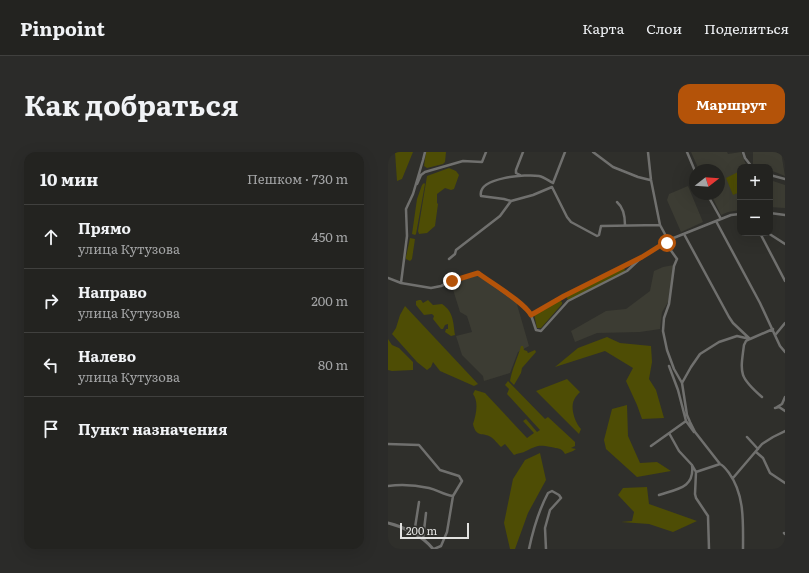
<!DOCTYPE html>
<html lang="ru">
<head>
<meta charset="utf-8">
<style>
  :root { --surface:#232320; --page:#2b2b29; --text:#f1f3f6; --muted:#a3a4a5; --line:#40403e; --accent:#b45309 }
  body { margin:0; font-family:Literata,serif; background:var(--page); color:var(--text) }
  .controls { position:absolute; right:12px; top:12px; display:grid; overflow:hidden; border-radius:8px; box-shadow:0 4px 16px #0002 }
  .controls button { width:36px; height:36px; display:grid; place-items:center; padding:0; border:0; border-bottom:1px solid var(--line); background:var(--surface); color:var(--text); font:20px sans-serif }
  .compass { position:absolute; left:301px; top:12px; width:36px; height:36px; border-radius:50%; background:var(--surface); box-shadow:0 4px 16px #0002; rotate:73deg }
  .scale { position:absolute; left:12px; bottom:10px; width:69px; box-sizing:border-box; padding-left:4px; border:2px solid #e2e2e0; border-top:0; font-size:11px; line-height:14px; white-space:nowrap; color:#e2e2e0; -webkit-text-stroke:3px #2f2f2b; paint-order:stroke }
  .stop { position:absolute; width:12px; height:12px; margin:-9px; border:3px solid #b45309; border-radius:50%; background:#fff }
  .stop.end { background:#b45309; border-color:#fff; box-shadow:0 1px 4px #0008 }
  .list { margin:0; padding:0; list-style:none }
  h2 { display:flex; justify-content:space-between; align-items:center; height:52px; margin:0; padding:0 16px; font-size:17px }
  h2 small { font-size:13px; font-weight:400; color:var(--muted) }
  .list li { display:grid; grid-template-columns:26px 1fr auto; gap:12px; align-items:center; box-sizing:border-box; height:64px; padding:0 16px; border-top:1px solid var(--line) }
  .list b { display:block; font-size:15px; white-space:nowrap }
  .list p { margin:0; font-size:13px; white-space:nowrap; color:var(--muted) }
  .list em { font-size:13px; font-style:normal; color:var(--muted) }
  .icon { flex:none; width:22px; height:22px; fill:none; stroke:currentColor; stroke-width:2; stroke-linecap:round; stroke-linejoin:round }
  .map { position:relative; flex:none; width:397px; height:397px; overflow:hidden; border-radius:12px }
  header { display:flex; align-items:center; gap:24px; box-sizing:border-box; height:56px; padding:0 20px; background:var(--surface); border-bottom:1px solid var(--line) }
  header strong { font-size:19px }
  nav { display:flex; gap:22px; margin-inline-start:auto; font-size:14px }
  .intro { display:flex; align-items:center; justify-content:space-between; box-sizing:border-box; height:96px; padding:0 24px }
  h1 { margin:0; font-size:28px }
  .button { padding:10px 18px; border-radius:12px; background:var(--accent); color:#fff; font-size:14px; font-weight:700 }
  main { display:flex; gap:24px; padding:0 24px }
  aside { flex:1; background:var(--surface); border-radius:12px; box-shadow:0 4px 16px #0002 }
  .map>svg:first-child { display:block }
</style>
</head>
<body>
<header>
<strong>Pinpoint</strong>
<nav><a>Карта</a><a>Слои</a><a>Поделиться</a></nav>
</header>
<div class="intro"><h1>Как добраться</h1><a class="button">Маршрут</a></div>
<main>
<aside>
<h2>10 мин<small>Пешком · 730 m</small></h2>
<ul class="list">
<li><svg class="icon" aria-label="ahead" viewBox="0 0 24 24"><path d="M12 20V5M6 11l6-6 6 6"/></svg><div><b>Прямо</b><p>улица Кутузова</p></div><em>450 m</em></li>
<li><svg class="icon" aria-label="right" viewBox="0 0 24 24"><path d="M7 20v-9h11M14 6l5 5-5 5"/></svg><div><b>Направо</b><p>улица Кутузова</p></div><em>200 m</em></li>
<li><svg class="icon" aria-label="left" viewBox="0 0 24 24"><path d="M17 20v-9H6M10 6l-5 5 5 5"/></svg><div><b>Налево</b><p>улица Кутузова</p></div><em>80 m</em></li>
<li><svg class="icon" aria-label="arrive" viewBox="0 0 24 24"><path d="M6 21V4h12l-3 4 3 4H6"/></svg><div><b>Пункт назначения</b></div></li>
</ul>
</aside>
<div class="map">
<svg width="397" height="397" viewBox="0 0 397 397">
  <rect width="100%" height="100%" fill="#2f2f2b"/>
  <path fill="#3c3c33" d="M303 0H339L340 2 353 0 359 15H352V58L340 60 333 63 323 42H331V18H311Z
    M365 0H393L397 24 382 18V15H373L365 12Z
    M382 28 397 33V56L382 55Z
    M300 34 315 70 293 80 279 48 281 42Z
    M286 113 280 150 274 160 272 177 252 180 209 181 187 190 183 179 218 159 238 157 262 139 266 119 275 115Z
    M91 123 128 149 141 194 130 200 122 221 96 229 95 224 74 203 68 184 84 180 79 164 72 160 63 131Z"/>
  <path fill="#4e4d05" d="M7 0H25L14 27 9 29Z
    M38 0H58L57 10 55 12 39 16 36 14Z
    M61 16 68 19 71 23 66 37 63 38 57 36 49 42V51L50 52 47 74 39 81 31 82 30 79 39 24Z
    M352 19V40L345 43 338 26Z
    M36 31 37 32 28 82 27 83 24 82 29 47 34 33Z
    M22 86 27 87 24 107 22 109 18 107V105Z
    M236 115 237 119 181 148 179 147V144Z
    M31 148H33L35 151 40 148 45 153 54 152C66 160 65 171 67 183L63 184 57 180 58 177H60V172L57 173 55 177H53L45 167 46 164 44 162 36 163 28 153V149Z
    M171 148 174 150V152L153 176H149L146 162Z
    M17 154 90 232 86 234 52 219 45 210 43 215 39 218 29 210 4 182 8 176 12 163Z
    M219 185 232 191 263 194 264 210 261 227 268 238 276 266 254 267 249 253 238 229 245 216 217 199 167 215 190 196Z
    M0 187 4 193 11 196 25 210V218L4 219 0 218Z
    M133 194H135L136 198 139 199 140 201 147 198 148 200 134 216 133 221 126 233 122 229C124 217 130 205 133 194Z
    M179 227 192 240C190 242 187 245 186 248 182 256 187 271 193 277L191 282 148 239Z
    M120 229 157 267 160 265 187 290V294L183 296 188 297 185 299 177 302C173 295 170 297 163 295 151 293 150 293 138 299 135 301 130 301 126 303L117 292 113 295C110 292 106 287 103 285 95 280 88 286 85 272 88 263 91 250 85 242L87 238 97 241 139 286 146 281 135 269 138 267 149 280 152 278 119 242 121 237 117 233Z
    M239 253 240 284 252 311 269 310 283 319 249 325 218 297 216 288 224 257Z
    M152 301 158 328 140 361 127 397H122L116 371 125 327 137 308Z
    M259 335 261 352 309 369 285 380 261 372 233 370 244 369 246 360 230 343 235 336Z"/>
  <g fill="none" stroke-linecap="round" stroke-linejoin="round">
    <path stroke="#70706e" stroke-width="2.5" d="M205 0 225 15 250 25 262 28
      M260 0 263 28 272 73 278 84 279 93 289 107 286 114 281 152 276 166 275 179 279 198 286 217 294 231 299 263 302 270 307 280 332 312C336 314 338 317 341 321 357 343 355 371 355 397
      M299 0 307 19
      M355 0 357 6 364 15
      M132 23 128 21V18L135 0
      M382 23 397 27
      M165 31 177 0
      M29 32 33 23 37 20 75 9 94 10 98 0
      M164 35 145 43 123 49 116 47 93 44C89 25 139 22 151 24 156 25 161 29 165 31
      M164 35 179 65 183 70 209 84 211 83 213 74 272 73
      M319 42 333 67
      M229 50C236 56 237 65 237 73
      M382 61 397 63
      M328 69 372 151 392 194 397 200
      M372 81 397 129
      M380 81 397 92
      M296 82 341 165 345 171 362 187 358 189 356 193C352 222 351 225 374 245
      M61 107 67 102 68 98 112 64 123 49
      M0 126 13 131 43 136 53 134 64 129 90 121 138 156 143 163 148 178 153 179 180 149 239 119 254 105 278 89 343 63 352 62
      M13 131 19 84 18 57 25 42 35 8 37 0
      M143 163 176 144 252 106
      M388 182 397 171
      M281 214 290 238 298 269 306 280
      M294 231 303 215 312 202 331 190 349 184 362 187 385 177
      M389 255 394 252 397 245
      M387 256 391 255 397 259
      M281 281 291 299 304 313 308 320 307 342 308 346 320 364 321 397
      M359 285 370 297
      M0 292 31 293 52 318 71 324 74 329 65 344 59 380 53 394 46 397
      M263 294 298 269
      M368 300 375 306 382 321 397 331
      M308 320 332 312
      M345 326 374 292 385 285 397 279
      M0 334C14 332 27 333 41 336 50 338 55 343 65 344
      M271 343C289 337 307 336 304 313
      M396 381 397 382
      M26 382 31 350
      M35 387 38 361
      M141 397C145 378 151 358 160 341L164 339 171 343 173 346 162 358 157 376 158 397"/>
    <path stroke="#70706e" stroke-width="3" d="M0 371C16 375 35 384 45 397"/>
  </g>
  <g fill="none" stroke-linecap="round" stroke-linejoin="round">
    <path stroke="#b45309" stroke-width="5" d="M64 129 90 121C103 131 136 150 143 163L176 144 254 105 278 90 279 91"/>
  </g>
</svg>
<div class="controls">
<button>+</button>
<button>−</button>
</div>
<svg class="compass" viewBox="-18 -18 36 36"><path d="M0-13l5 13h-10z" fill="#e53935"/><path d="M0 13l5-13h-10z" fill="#a3a4a5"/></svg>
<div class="scale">200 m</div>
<div class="stop" style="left:279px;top:91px"></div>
<div class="stop end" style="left:64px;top:129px"></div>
</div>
</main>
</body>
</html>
